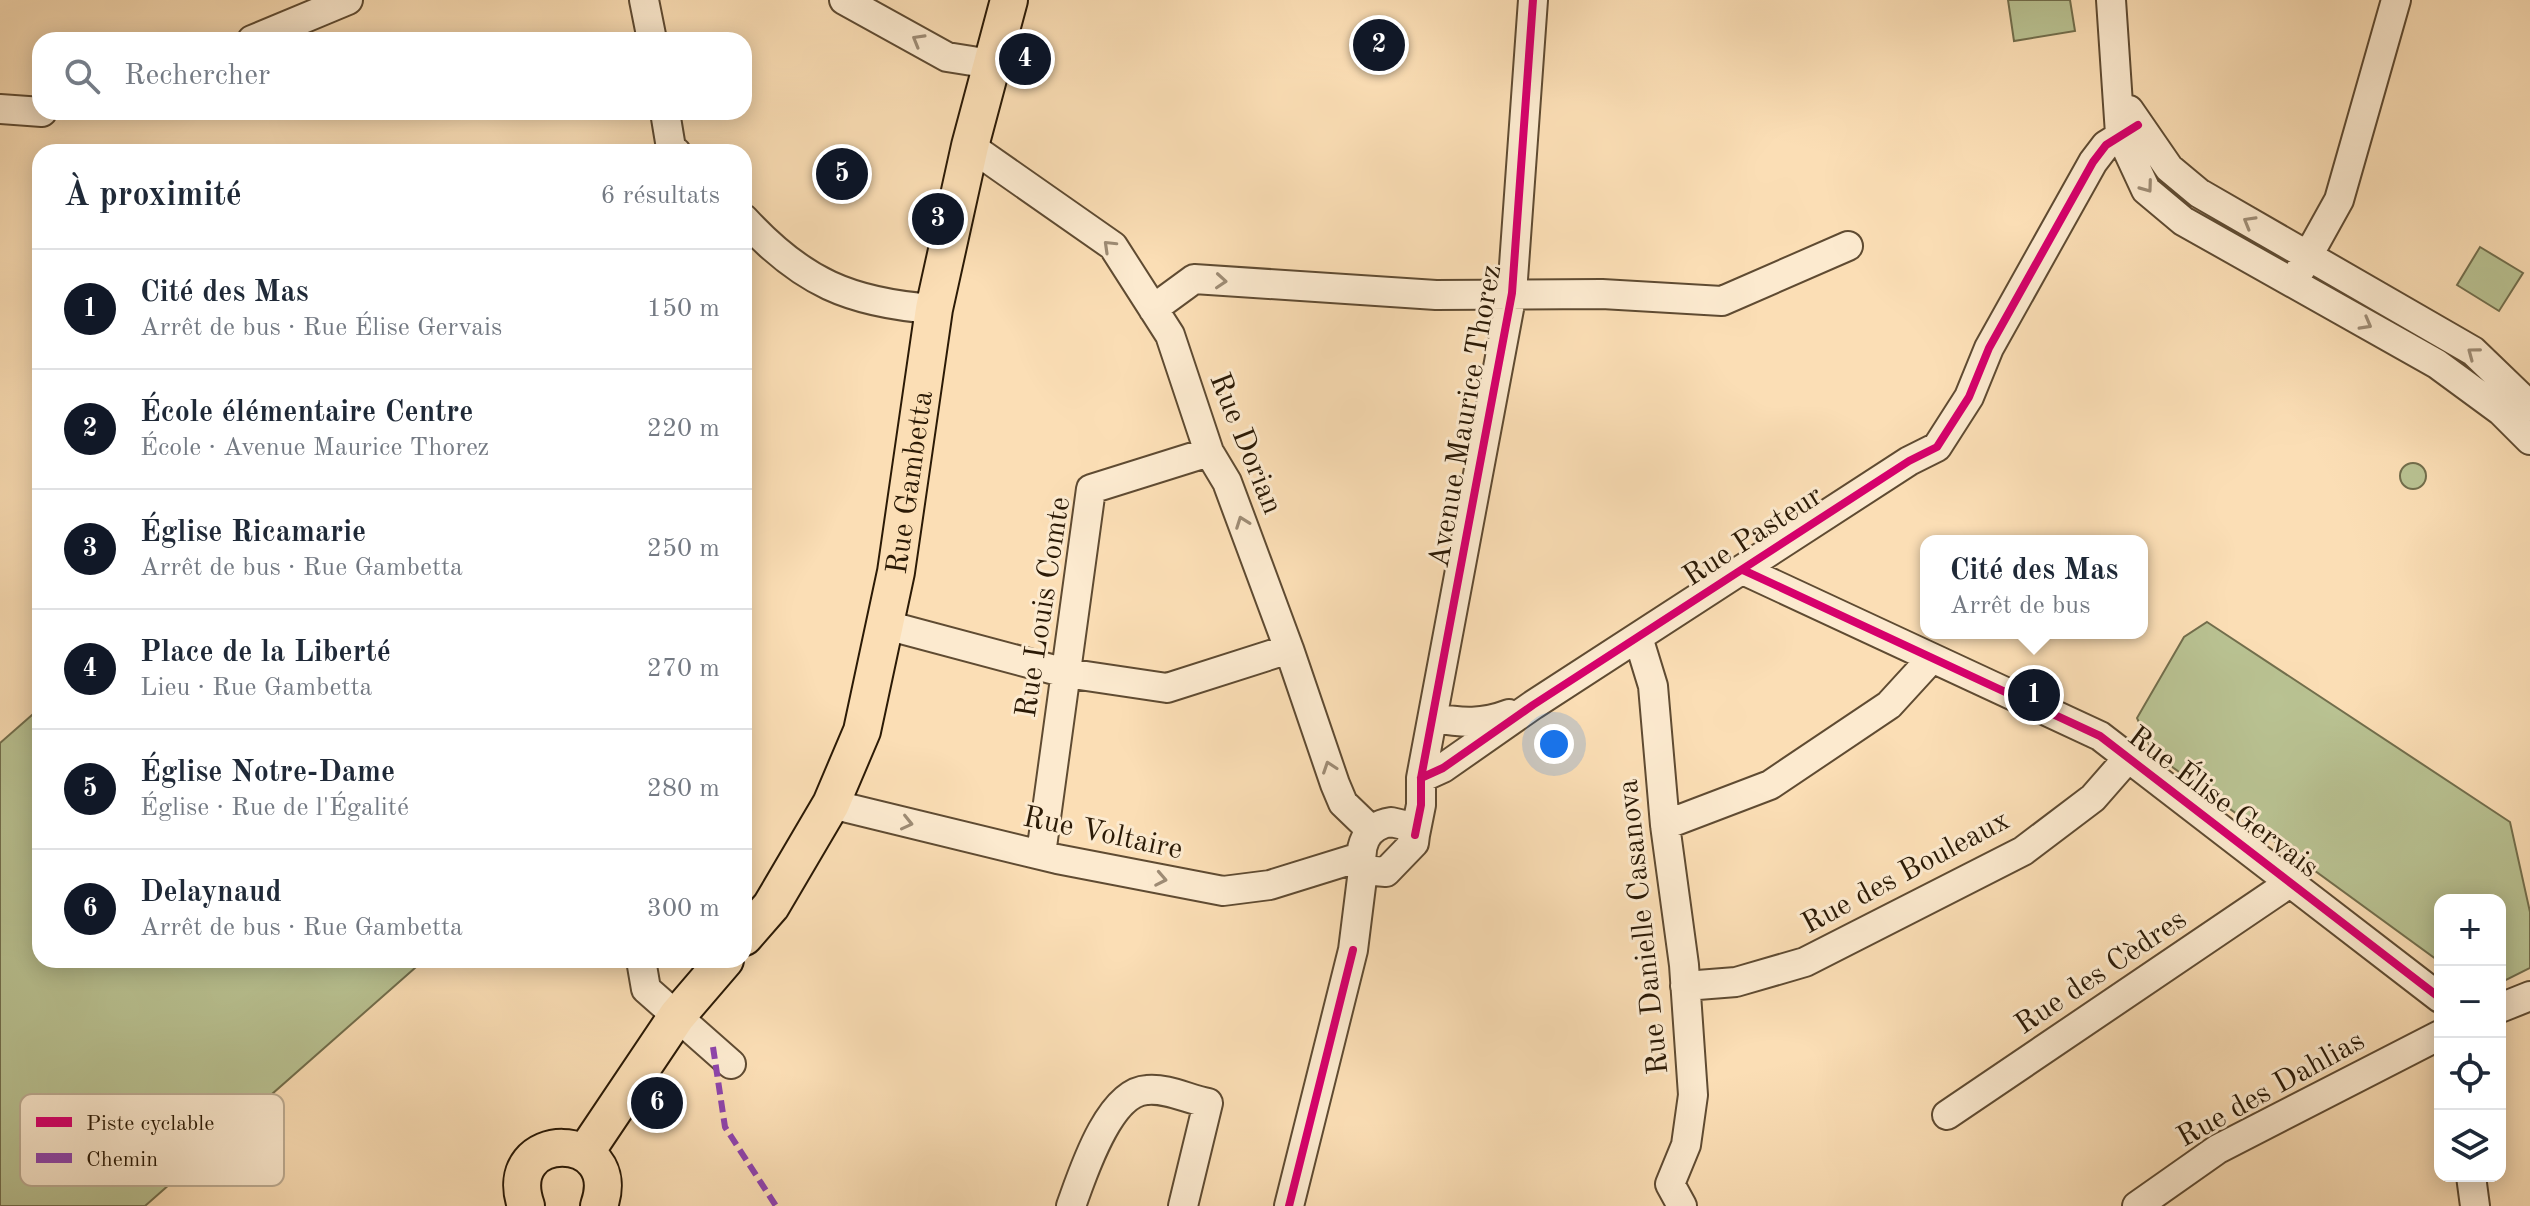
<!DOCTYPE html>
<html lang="fr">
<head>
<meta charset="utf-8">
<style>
  :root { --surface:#fff; --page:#f2f2f3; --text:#1f2937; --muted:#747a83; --line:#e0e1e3; --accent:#111827 }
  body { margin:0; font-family:"Old Standard TT",serif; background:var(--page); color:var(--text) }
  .controls { position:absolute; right:24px; bottom:24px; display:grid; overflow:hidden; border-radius:16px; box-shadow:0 4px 20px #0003 }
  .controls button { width:72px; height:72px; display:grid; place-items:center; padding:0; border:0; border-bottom:2px solid var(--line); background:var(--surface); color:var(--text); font:40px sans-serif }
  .you { position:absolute; left:1554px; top:744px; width:28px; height:28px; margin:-20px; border:6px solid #fff; border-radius:50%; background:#1a73e8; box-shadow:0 0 0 12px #1a73e833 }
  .badge { display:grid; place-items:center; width:52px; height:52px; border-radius:50%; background:var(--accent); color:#fff; font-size:26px; font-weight:700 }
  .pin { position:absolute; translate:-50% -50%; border:4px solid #fff; box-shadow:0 2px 8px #0006 }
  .popup { position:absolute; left:1920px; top:535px; width:228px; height:104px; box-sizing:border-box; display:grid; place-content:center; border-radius:16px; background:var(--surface); filter:drop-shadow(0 2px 6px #0005); font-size:26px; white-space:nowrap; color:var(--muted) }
  .popup b { font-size:30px; color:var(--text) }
  .popup::after { content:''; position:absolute; left:50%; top:100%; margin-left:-16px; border:16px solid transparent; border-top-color:var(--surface) }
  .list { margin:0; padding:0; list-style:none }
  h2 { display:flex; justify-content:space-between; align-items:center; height:104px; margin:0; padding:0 32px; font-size:34px }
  h2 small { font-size:26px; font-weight:400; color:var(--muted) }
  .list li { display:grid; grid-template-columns:52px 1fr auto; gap:24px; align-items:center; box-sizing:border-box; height:120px; padding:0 32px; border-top:2px solid var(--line) }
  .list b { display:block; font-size:30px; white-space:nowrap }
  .list p { margin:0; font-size:26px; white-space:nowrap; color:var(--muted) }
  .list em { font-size:26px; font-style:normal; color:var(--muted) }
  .icon { flex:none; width:44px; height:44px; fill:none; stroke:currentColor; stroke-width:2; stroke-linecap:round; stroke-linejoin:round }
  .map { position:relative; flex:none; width:2530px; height:1206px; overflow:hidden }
  .search { position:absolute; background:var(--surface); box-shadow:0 4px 20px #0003; left:32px; top:32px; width:720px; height:88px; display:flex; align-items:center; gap:20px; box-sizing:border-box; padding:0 28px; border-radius:24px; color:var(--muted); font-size:30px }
  .panel { position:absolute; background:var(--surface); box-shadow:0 4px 20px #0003; left:32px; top:144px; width:720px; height:824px; border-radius:24px }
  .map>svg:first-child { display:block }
</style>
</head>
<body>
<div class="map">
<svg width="2530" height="1206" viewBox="0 0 2530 1206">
  <rect width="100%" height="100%" fill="#fbdeb5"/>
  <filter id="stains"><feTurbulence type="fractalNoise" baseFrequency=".0025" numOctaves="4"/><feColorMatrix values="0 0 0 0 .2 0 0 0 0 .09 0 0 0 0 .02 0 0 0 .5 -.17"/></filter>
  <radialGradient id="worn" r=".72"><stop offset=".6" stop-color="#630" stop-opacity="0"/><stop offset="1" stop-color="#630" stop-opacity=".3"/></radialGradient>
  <path fill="#b9c292" stroke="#726e4c" stroke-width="2" d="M2008 0H2070L2075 31 2014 41Z
    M2480 247 2523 273 2499 311 2457 285Z
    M2400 476a13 13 0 1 1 26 0a13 13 0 1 1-26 0Z
    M2207 622 2510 822 2530 912V968L2500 983V900H2440V962L2153 753 2137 718 2184 637Z
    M40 708V960H424L145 1206H0V743Z"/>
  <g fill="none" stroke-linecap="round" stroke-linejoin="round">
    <g stroke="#5f4b32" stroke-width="32">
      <path id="minor" d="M644 0 652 40
        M844 0 947 57 991 64
        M2111 0 2120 134 2146 190 2183 221 2437 364 2501 411 2530 440
        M252 40 348 0
        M0 109 42 112
        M2129 110 2169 168 2199 193 2473 351 2530 406
        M665 112 671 148 676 152
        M970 146 1113 246 1170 335 1209 452 1227 482 1289 649 1335 784 1343 803 1371 830
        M744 219C802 282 850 303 934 309
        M2299 272 2339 200 2396 0
        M1153 309 1194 279 1436 295 1602 294 1722 301 1848 246
        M1743 570 2100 736 2440 998
        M886 625 1066 673 1167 688 1289 649
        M1638 637 1653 686 1665 825 1684 965 1693 1095 1686 1145 1670 1184 1682 1206
        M1435 718C1462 723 1483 724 1509 714
        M1421 778 1443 768 1533 705 1909 461 1937 447 1969 397 1989 348 2093 162 2106 145 2138 125
        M831 804 1057 859 1223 891 1270 885 1360 857
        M1391 822 1404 825 1415 835 1414 843 1386 872 1363 870C1358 847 1365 826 1391 822Z
        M1665 825 1770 785 1889 705 1932 658
        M1415 835 1421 805V778L1512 293 1533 0
        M1041 854 1091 489 1209 452
        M641 960 646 989 731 1064
        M1685 986 1736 982 1805 962 2023 851 2093 798 2128 758
        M2500 1008 2530 996
        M1947 1115 2291 882
        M2471 1176 2475 1206
        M1071 1206C1082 1176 1108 1092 1147 1090 1167 1088 1188 1099 1208 1103L1183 1206
        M1289 1206 1353 950 1363 870
        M2137 1206 2218 1149 2440 1035"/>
    </g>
    <g stroke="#2b1a06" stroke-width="40">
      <g id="major">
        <path id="s1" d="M744 937 771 906 831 804 862 731 896 572 934 309 970 146 1009 0"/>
        <path d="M585 1153 677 1016 725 960"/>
        <path d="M526 1206C499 1128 626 1129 599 1206"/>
      </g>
    </g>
    <use href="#minor" stroke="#fceacf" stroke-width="28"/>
    <use href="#major" stroke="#fbdeb5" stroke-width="36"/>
    <path stroke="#8e44ad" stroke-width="6" stroke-dasharray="12 6" stroke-linecap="butt" d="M713 1047 725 1127 776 1206"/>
    <g stroke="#fceacf" stroke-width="13">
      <path id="cycleway" d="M1743 570 2100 736 2440 998
        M1421 778 1443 768 1533 705 1909 461 1937 447 1969 397 1989 348 2093 162 2106 145 2138 125
        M1415 835 1421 805V778L1512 293 1533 0
        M1289 1206 1353 950"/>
    </g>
    <use href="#cycleway" stroke="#d6006c" stroke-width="8"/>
  </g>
  <defs><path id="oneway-chevron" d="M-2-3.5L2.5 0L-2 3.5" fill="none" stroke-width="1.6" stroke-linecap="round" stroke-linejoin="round" transform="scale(2)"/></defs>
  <g stroke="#9e8c75">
    <use href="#oneway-chevron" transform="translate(918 40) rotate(-150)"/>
    <use href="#oneway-chevron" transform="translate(2147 187) rotate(54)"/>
    <use href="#oneway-chevron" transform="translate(2249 222) rotate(-150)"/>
    <use href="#oneway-chevron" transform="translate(1109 246) rotate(-136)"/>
    <use href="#oneway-chevron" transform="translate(1221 281) rotate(4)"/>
    <use href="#oneway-chevron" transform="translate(2366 324) rotate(29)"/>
    <use href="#oneway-chevron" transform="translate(2473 353) rotate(-143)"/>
    <use href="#oneway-chevron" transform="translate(1242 522) rotate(-110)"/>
    <use href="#oneway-chevron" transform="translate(1329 767) rotate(-109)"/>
    <use href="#oneway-chevron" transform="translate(907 823) rotate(13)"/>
    <use href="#oneway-chevron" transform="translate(1161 879) rotate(11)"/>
  </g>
  <g text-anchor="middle" stroke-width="6" stroke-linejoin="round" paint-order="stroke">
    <g font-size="30" fill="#2b1a06" stroke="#fceacf">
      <text transform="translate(1464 416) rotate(-80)" y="10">Avenue Maurice Thorez</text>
      <text transform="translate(1247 443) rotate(68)" y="10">Rue Dorian</text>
      <text dy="10" stroke="none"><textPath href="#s1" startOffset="492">Rue Gambetta</textPath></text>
      <text transform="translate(1752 535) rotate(-33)" y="10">Rue Pasteur</text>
      <text transform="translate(1042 607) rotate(-81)" y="10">Rue Louis Comte</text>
      <text transform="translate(2224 801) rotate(37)" y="10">Rue Élise Gervais</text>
      <text transform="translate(1103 832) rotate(12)" y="10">Rue Voltaire</text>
      <text transform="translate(1905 871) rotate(-28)" y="10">Rue des Bouleaux</text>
      <text transform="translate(1642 927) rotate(-96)" y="10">Rue Danielle Casanova</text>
      <text transform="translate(2100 971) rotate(-34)" y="10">Rue des Cèdres</text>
      <text transform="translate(2270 1088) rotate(-29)" y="10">Rue des Dahlias</text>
    </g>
  </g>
  <rect x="20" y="1094" width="264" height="92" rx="12" fill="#fceacf" stroke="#bdac93" stroke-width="2"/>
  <rect x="36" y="1117" width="36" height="10" fill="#d6006c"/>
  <rect x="36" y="1153" width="36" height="10" fill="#8e44ad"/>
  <g font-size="22" fill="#2b1a06">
    <text x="86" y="1130">Piste cyclable</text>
    <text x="86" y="1166">Chemin</text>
  </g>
  <rect width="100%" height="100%" filter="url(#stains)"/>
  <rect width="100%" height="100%" fill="url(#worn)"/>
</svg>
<div class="controls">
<button>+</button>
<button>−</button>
<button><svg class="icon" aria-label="locate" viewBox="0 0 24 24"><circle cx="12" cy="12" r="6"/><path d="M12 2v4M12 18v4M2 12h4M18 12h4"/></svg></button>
<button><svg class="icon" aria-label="layers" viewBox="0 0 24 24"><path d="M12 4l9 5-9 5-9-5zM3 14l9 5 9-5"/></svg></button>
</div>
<div class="you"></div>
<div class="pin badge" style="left:2034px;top:695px">1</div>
<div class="popup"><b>Cité des Mas</b>Arrêt de bus</div>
<div class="pin badge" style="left:1379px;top:45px">2</div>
<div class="pin badge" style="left:938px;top:219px">3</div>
<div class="pin badge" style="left:1025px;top:59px">4</div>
<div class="pin badge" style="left:842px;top:174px">5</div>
<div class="pin badge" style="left:657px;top:1103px">6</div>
<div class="search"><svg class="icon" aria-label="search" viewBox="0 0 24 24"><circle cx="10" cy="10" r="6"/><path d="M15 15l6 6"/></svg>Rechercher</div>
<section class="panel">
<h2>À proximité<small>6 résultats</small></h2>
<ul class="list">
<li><span class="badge">1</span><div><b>Cité des Mas</b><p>Arrêt de bus · Rue Élise Gervais</p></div><em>150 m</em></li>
<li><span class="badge">2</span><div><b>École élémentaire Centre</b><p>École · Avenue Maurice Thorez</p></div><em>220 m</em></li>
<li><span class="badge">3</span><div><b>Église Ricamarie</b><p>Arrêt de bus · Rue Gambetta</p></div><em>250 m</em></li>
<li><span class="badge">4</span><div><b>Place de la Liberté</b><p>Lieu · Rue Gambetta</p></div><em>270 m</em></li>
<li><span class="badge">5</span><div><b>Église Notre-Dame</b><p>Église · Rue de l'Égalité</p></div><em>280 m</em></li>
<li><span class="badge">6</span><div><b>Delaynaud</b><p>Arrêt de bus · Rue Gambetta</p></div><em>300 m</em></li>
</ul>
</section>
</div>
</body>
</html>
